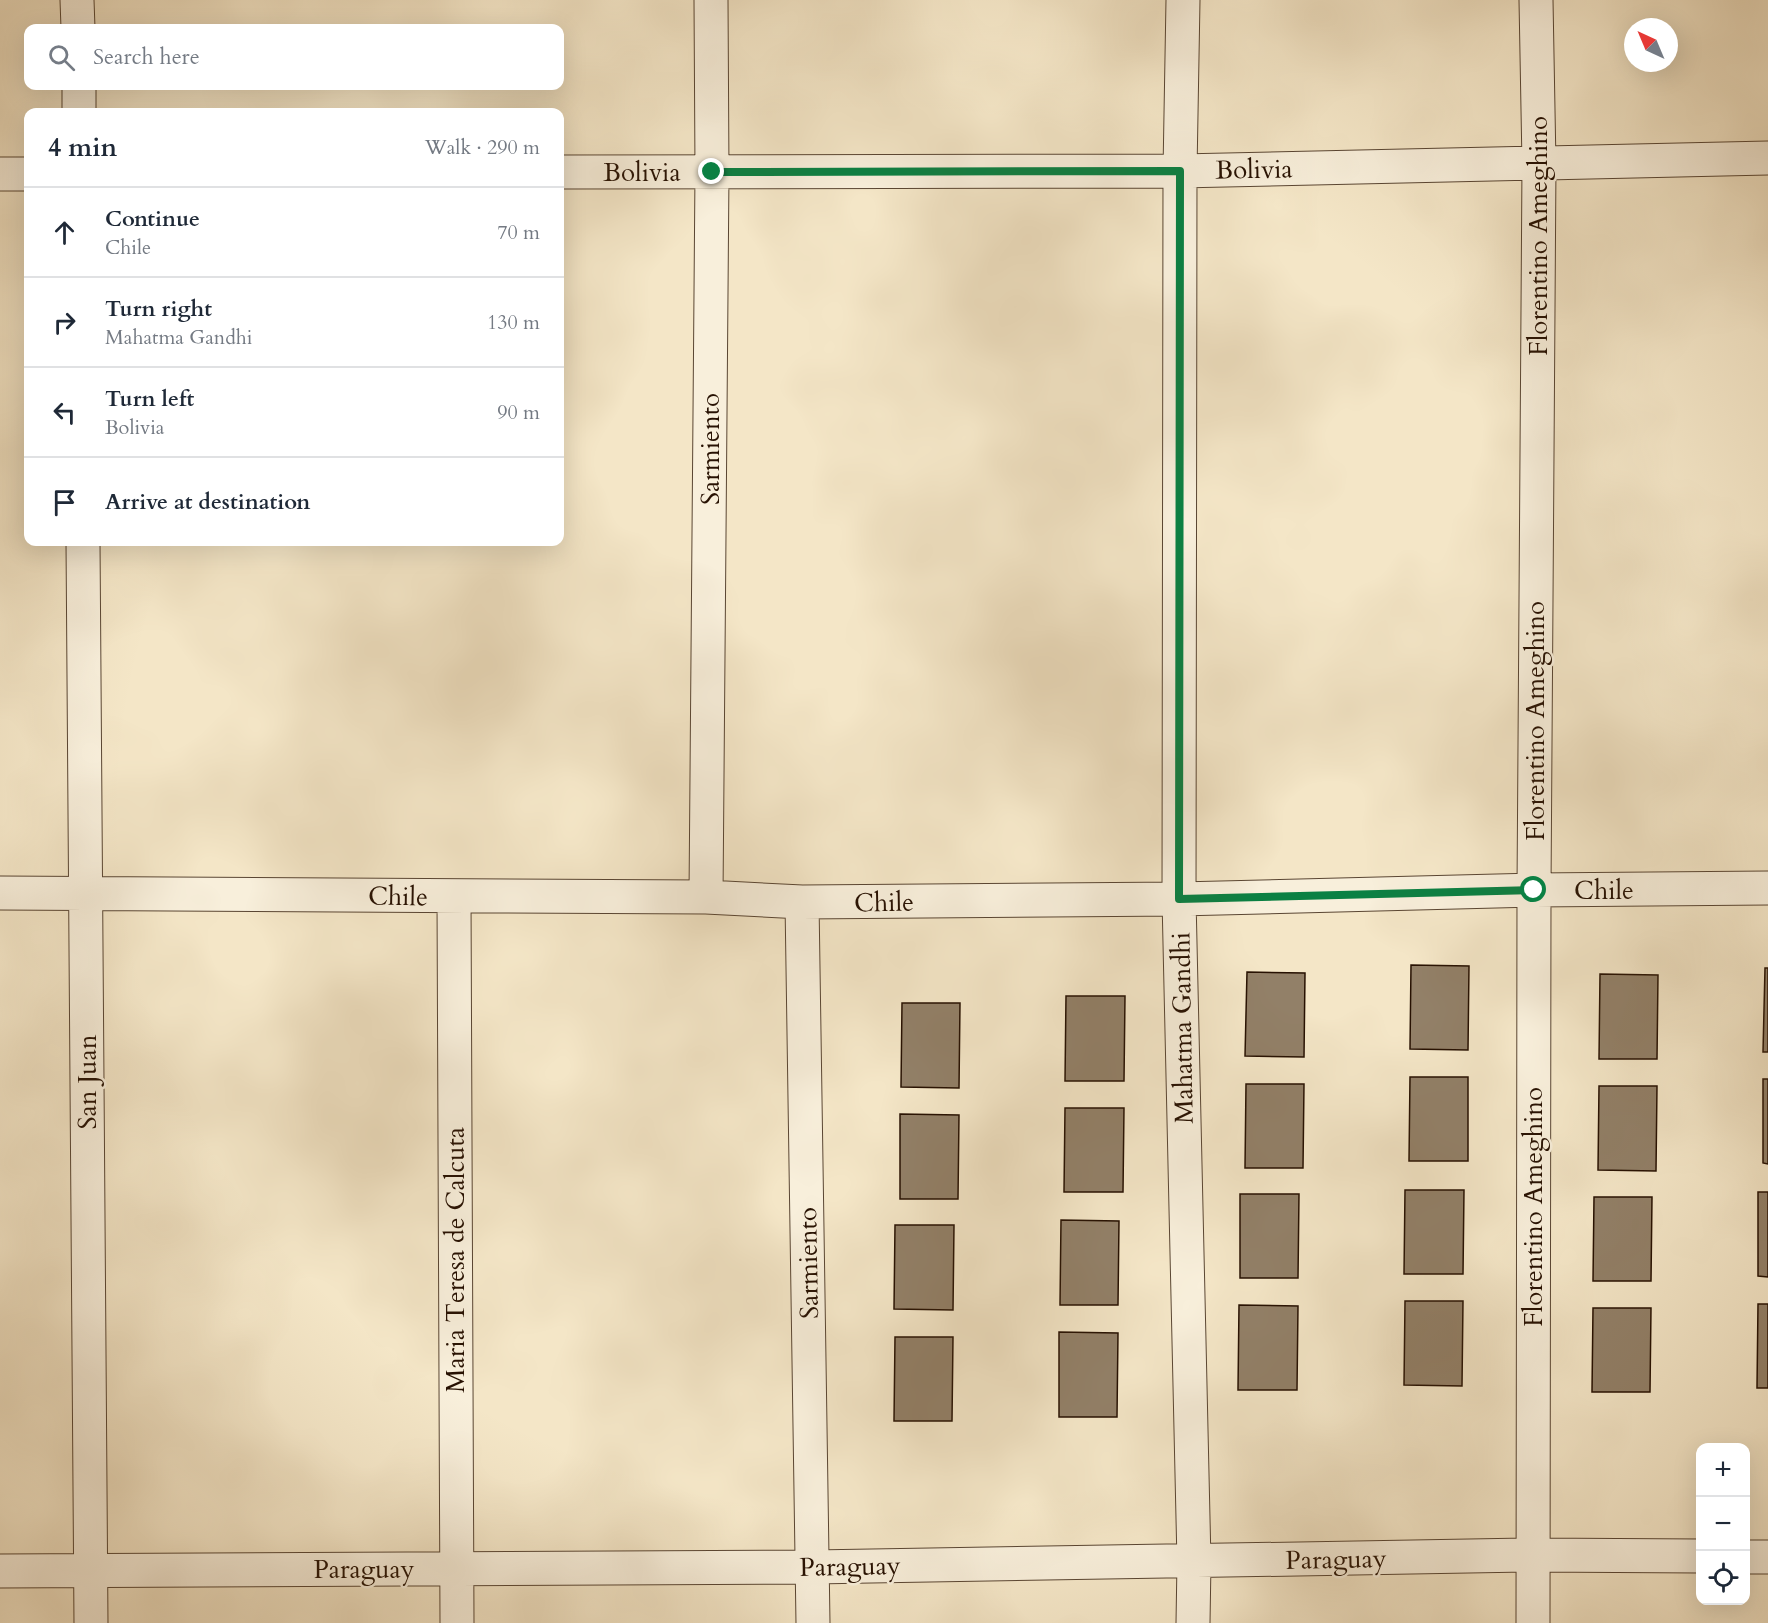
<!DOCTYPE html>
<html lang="en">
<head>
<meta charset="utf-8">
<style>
  :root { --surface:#fff; --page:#f2f2f3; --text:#1f2937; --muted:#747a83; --line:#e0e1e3 }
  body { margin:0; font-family:Cardo,serif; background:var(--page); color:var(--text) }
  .controls { position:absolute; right:18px; bottom:18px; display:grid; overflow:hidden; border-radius:12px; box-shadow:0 6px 24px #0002 }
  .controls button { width:54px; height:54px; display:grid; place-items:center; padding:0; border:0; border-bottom:2px solid var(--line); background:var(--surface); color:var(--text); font:30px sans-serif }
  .compass { position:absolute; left:1624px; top:18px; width:54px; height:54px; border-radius:50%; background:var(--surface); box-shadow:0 6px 24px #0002; rotate:316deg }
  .stop { position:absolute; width:18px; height:18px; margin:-14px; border:4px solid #0b8043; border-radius:50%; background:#fff }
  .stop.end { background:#0b8043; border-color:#fff; box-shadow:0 2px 6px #0008 }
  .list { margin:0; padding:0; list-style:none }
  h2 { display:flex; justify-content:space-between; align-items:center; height:78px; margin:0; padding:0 24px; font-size:26px }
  h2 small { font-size:20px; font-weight:400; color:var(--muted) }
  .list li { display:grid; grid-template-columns:39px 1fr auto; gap:18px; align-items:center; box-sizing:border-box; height:90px; padding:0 24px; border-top:2px solid var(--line) }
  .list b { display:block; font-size:22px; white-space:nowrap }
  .list p { margin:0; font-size:20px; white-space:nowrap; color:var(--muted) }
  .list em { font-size:20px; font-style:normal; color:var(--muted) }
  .icon { flex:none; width:33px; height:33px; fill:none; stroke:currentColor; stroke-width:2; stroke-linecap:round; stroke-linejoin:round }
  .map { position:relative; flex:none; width:1768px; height:1623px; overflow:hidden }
  .search { position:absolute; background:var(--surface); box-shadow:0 6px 24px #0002; left:24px; top:24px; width:540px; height:66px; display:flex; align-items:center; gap:15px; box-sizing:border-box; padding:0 21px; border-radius:12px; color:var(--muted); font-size:22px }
  .panel { position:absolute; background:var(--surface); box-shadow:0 6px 24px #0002; left:24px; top:108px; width:540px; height:438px; border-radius:12px }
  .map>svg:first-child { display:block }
</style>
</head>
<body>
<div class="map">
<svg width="1768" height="1623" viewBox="0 0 1768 1623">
  <rect width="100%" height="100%" fill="#f4e6c7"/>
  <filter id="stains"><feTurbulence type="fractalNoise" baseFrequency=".00333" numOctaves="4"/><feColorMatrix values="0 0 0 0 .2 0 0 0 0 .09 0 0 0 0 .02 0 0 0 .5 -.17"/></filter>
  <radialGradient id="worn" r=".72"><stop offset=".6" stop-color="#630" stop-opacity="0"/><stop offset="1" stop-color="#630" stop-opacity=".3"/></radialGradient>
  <path fill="#928068" stroke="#271102" stroke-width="1.5" d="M1411 965 1469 966 1468 1050 1410 1049Z
    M1765 968H1768V1052H1763Z
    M1247 972 1305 973 1304 1057 1245 1056Z
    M1600 974 1658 975 1657 1059H1599Z
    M1066 996H1125L1124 1081H1065Z
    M902 1003H960L959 1088 901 1087Z
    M1410 1077H1468V1161H1409Z
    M1763 1079H1768V1164L1763 1163Z
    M1246 1084H1304L1303 1168H1245Z
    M1599 1086H1657L1656 1171 1598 1170Z
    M1065 1108H1124L1123 1192H1064Z
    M900 1114 959 1115 958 1199H900Z
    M1405 1190H1464L1463 1274H1404Z
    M1758 1192H1768V1277L1758 1276Z
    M1240 1194H1299L1298 1278H1240Z
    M1594 1197H1652L1651 1281H1593Z
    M1061 1220 1119 1221 1118 1305H1060Z
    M895 1225H954L953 1310 894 1309Z
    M1405 1301H1463L1462 1386 1404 1385Z
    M1758 1304H1768V1388H1757Z
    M1239 1305 1298 1306 1297 1390H1238Z
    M1593 1308H1651L1650 1392H1592Z
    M1059 1332 1118 1333 1117 1417H1059Z
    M895 1337H953L952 1421H894Z"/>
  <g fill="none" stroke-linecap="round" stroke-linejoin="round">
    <g stroke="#5a4633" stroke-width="35">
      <path id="minor" d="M77 0 78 28
        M1183 0 1180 171 1179 899 1194 1562 1193 1623
        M79 86V112
        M560 172 1180 171 1768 158
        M0 174H28
        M83 542 91 1623
        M0 893 706 897 802 902 1179 899 1534 890 1768 888
        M454 897 457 1623
        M706 897 712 172 711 0
        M802 902 813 1623
        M1746 1557H1768
        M0 1571 813 1567 1533 1555 1700 1556
        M1533 1623 1534 890 1539 164 1536 0"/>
    </g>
    <use href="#minor" stroke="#f8efdb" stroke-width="33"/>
  </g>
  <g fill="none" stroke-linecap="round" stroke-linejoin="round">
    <path stroke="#0b8043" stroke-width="8" d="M712 172 1180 171 1179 899 1534 890"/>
  </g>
  <g text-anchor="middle" stroke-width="5" stroke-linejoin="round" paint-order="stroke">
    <g font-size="26" fill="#271102" stroke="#f8efdb">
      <text transform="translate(1254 169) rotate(-1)" y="9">Bolivia</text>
      <text x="642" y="181">Bolivia</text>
      <text transform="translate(1538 236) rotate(-90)" y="9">Florentino Ameghino</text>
      <text transform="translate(710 449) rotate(-90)" y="9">Sarmiento</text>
      <text transform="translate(1535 721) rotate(-90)" y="9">Florentino Ameghino</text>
      <text x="1604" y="899">Chile</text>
      <text transform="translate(398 896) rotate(1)" y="9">Chile</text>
      <text transform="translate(884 902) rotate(-1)" y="9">Chile</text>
      <text transform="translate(1182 1028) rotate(-91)" y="9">Mahatma Gandhi</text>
      <text transform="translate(87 1082) rotate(-90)" y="9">San Juan</text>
      <text transform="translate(1533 1207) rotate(-90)" y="9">Florentino Ameghino</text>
      <text transform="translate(455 1260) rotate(-90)" y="9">Maria Teresa de Calcuta</text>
      <text transform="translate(808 1263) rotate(-91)" y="9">Sarmiento</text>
      <text transform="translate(1336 1559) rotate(-1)" y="9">Paraguay</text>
      <text transform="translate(850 1566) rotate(-1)" y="9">Paraguay</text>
      <text x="364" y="1578">Paraguay</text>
    </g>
  </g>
  <rect width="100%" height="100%" filter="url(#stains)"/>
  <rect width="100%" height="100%" fill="url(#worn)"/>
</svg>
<div class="controls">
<button>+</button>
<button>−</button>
<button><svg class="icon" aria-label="locate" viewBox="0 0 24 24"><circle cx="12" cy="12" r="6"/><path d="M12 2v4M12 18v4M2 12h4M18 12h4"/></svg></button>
</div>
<svg class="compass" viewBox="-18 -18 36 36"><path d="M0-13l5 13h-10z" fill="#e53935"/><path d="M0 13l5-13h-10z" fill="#747a83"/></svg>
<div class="stop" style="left:1534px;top:890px"></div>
<div class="stop end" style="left:712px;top:172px"></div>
<div class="search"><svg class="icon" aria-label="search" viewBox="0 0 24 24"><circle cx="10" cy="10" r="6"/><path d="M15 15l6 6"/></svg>Search here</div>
<section class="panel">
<h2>4 min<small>Walk · 290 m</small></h2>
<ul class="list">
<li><svg class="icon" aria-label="ahead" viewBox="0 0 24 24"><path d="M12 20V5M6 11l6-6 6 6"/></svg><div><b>Continue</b><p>Chile</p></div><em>70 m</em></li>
<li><svg class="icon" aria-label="right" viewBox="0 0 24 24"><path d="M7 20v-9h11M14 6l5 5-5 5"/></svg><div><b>Turn right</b><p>Mahatma Gandhi</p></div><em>130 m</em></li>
<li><svg class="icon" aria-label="left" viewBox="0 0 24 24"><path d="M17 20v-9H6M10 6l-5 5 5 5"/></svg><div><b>Turn left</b><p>Bolivia</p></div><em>90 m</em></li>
<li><svg class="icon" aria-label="arrive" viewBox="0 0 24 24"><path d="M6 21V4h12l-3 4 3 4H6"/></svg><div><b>Arrive at destination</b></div></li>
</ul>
</section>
</div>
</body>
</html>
